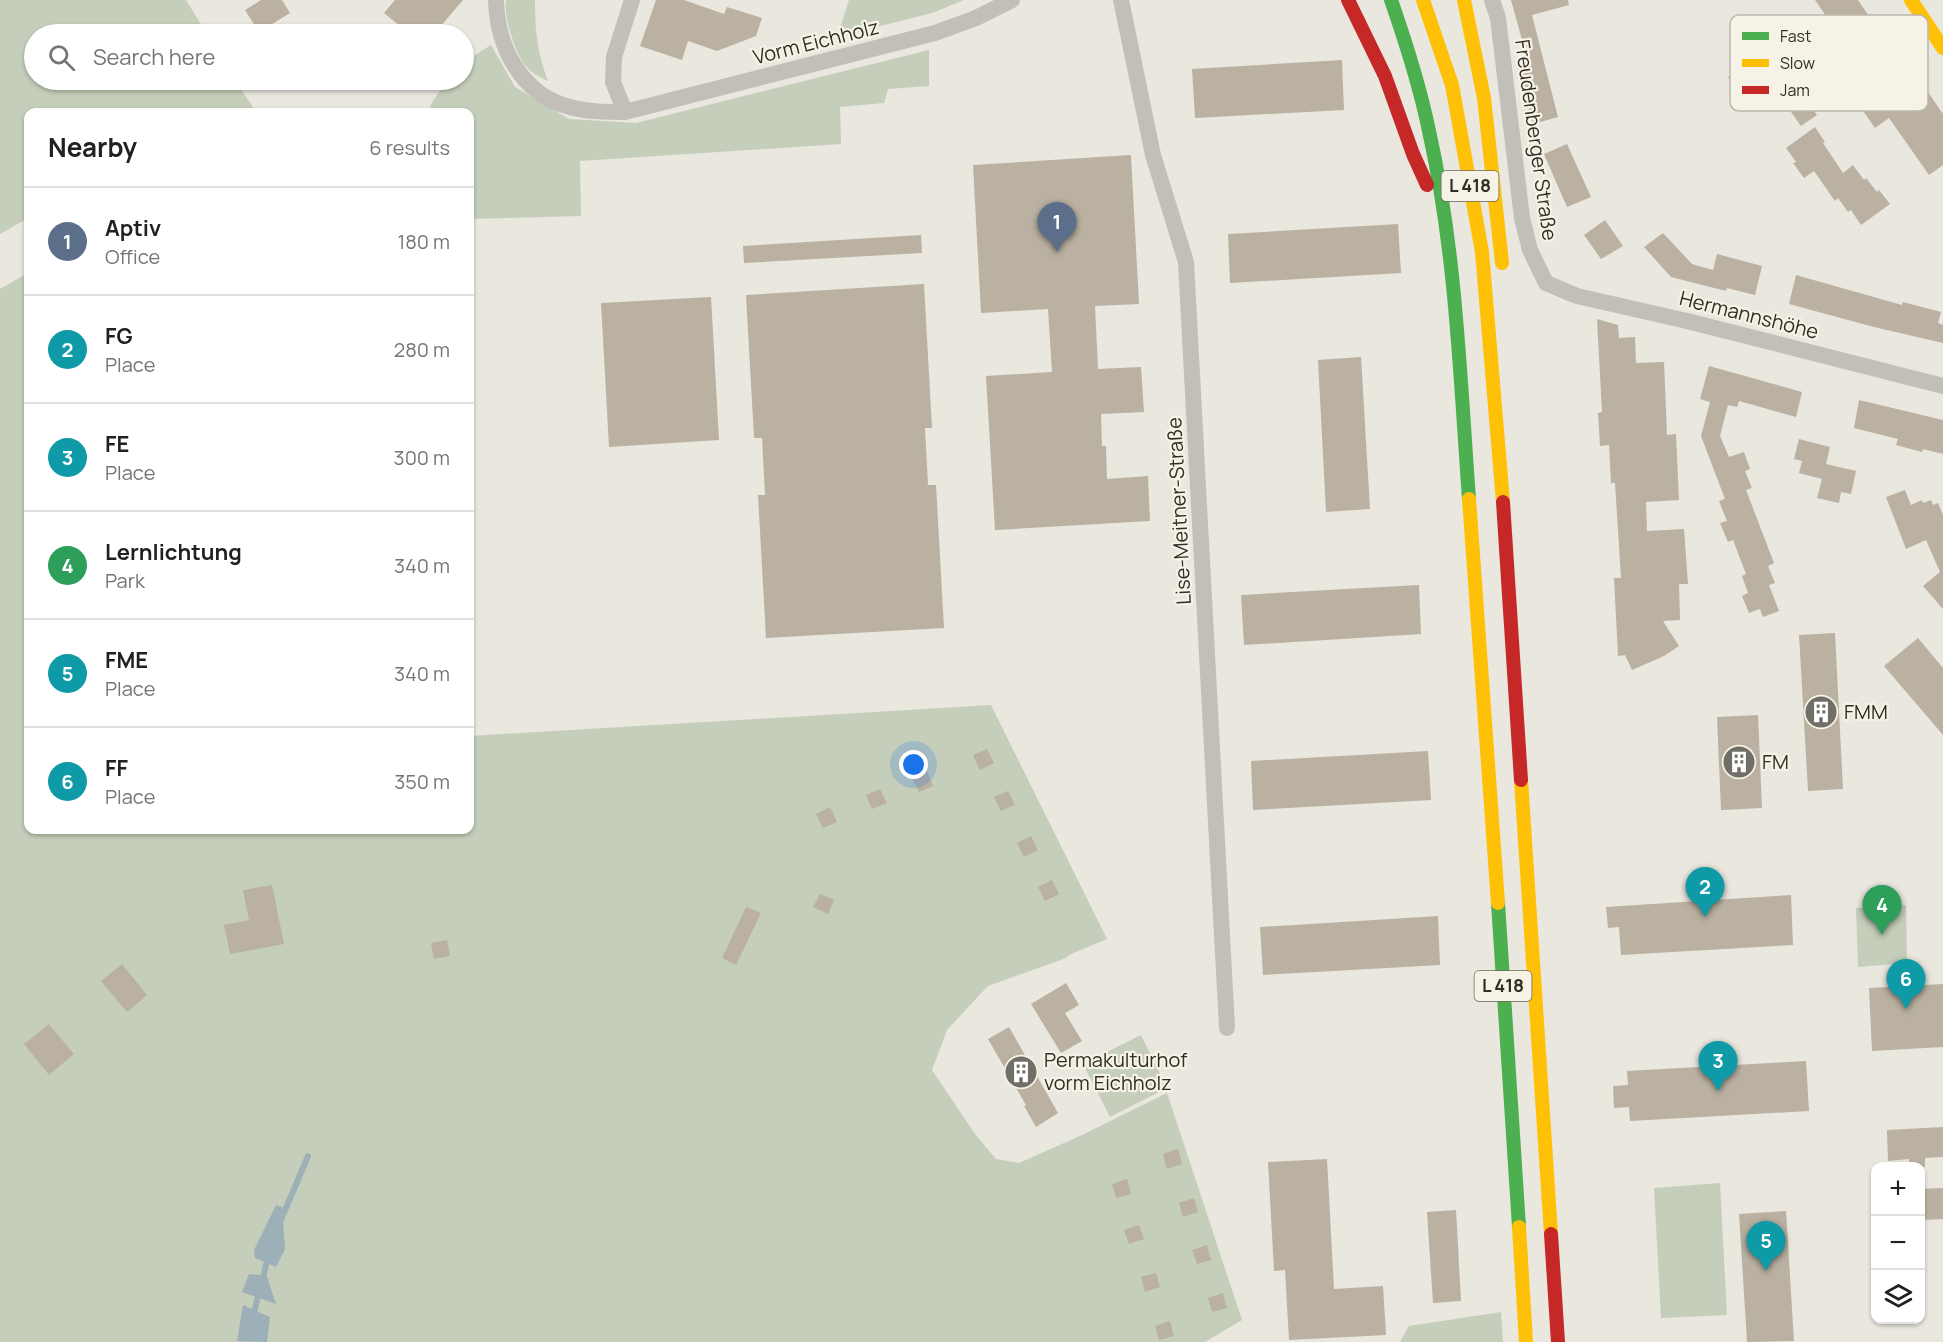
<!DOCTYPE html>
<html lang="en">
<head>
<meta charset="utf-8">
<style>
  :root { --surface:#fff; --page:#f6f6f6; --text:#202124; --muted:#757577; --line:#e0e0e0; --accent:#716e67 }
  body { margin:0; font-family:Manrope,sans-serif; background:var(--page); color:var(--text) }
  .controls { position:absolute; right:18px; bottom:18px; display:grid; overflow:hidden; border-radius:12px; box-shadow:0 2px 4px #0004 }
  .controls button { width:54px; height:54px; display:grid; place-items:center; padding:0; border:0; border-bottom:2px solid var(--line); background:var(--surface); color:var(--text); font:30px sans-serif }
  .you { position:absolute; left:914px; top:765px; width:21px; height:21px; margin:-15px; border:4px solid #fff; border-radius:50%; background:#1a73e8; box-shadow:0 0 0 9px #1a73e833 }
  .badge { display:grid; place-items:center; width:39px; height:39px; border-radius:50%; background:var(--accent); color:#fff; font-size:20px; font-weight:700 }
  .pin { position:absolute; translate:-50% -50px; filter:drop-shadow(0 2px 3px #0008) }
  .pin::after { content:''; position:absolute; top:32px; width:21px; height:18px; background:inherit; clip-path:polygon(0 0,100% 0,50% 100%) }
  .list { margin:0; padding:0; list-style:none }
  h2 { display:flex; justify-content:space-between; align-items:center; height:78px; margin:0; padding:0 24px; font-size:26px }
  h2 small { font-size:20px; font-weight:400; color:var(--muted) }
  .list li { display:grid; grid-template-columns:39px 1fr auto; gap:18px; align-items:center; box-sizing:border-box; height:108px; padding:0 24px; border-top:2px solid var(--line) }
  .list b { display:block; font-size:22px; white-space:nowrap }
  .list p { margin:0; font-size:20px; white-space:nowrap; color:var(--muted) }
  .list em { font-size:20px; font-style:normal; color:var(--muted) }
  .icon { flex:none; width:33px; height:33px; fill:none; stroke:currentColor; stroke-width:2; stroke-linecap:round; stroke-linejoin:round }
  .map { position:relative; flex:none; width:1943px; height:1342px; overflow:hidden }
  .search { position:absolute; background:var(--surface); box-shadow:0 2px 4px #0004; left:24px; top:24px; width:450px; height:66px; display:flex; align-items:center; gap:15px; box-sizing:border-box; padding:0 21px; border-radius:33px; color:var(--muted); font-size:22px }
  .panel { position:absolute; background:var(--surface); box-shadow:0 2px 4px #0004; left:24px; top:108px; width:450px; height:726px; border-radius:12px }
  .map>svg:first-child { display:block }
</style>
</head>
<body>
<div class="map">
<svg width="1943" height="1342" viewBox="0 0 1943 1342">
  <rect width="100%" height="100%" fill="#e9e7de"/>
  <path fill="#c5ceba" d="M0 0H186L207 34H34V80H235L256 112H28V218L0 234Z
    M506 0H535C535 31 537 51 548 81 539 77 530 72 524 64 515 51 503 16 506 0Z
    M849 0H964L932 13 837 37Z
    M491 45 515 87 569 119 636 123 929 50V86L888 89 884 103 840 107 841 144 580 161 581 216 470 219V112H429L431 104 447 80H464V62Z
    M28 273V830H470V736L991 705 1107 939 1071 954 1066 958 988 986 947 1030 932 1070 975 1134 996 1159 1019 1163 1082 1135 1167 1093 1242 1320 1205 1342H0V289Z
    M1906 905 1907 963 1858 967 1856 908Z
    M1141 1035 1167 1088 1110 1117 1083 1064Z
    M1720 1183 1727 1315 1661 1318 1654 1188Z
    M1501 1312 1503 1342H1400L1409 1326Z"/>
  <path fill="#9db0b7" d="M276 1205 282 1207 285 1249 276 1267 255 1258 254 1250Z
    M249 1274 267 1276 276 1304 242 1292Z
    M243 1305 270 1317 267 1342 237 1341Z"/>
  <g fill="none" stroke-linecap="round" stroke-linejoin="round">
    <path stroke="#9db0b7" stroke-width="6" d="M280 1222 308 1156
      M262 1282 268 1257
      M253 1317 259 1292"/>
  </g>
  <path fill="#bab1a2" d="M261 0H282L290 13 259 32 245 10Z
    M395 0H463L434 34H393L400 26 384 13Z
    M656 0H684L724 14 727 7 762 18 756 36 717 51 688 41 682 60 640 46Z
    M1511 0H1568L1569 5 1532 15 1558 117 1533 124 1518 67 1529 65Z
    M1815 0H1858L1903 66 1908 63 1943 114V165L1929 175 1889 118 1875 128 1861 108 1875 98 1870 90 1875 87Z
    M1770 47 1817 115 1801 126 1772 85 1746 103 1728 77Z
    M1342 60 1344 110 1195 118 1192 69Z
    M1815 127 1825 142 1823 143 1843 173 1853 165 1864 180 1866 178 1877 192 1879 190 1890 204 1861 225 1851 210 1848 212 1838 198 1835 201 1814 171 1804 178 1793 163 1796 162 1786 148Z
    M1567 144 1591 197 1567 207 1544 154Z
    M1131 155 1139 304 1095 306 1098 369 1141 367 1144 412 1101 414 1102 446H1106L1107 479 1148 476 1150 521 995 530 986 376 1052 372 1048 309 981 313 973 165Z
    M1605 220 1623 246 1601 259 1584 235Z
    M1398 224 1401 273 1230 283 1228 234Z
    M1663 233 1692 264 1713 270 1717 254 1762 266 1755 295 1727 288 1726 291 1671 277 1644 247Z
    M921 235 922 253 744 263 743 246Z
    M1796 275 1902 305 1903 302 1941 312 1938 323 1943 325V343L1874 327 1789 304Z
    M924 284 932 428H925L928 485H936L944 628 766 638 758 495H765L762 438H754L746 295Z
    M711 297 719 440 609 447 601 303Z
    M1597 319 1618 325 1619 338 1635 337 1636 363 1664 362 1667 435 1676 434 1679 500 1646 502 1647 531 1684 529 1688 584H1679L1680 620 1663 621 1679 646 1664 656 1632 670 1625 655 1618 656 1614 578H1621L1615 483H1611L1609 445 1600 446 1598 413 1602 412Z
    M1361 357 1370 509 1326 512 1318 360Z
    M1709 366 1802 392 1796 417 1739 401 1737 407 1728 405 1720 436 1729 457 1744 452 1750 469 1745 471 1752 488 1746 490 1774 563 1768 566 1775 583 1769 585 1779 611 1763 617 1760 609 1749 613 1742 596 1748 593 1742 576 1746 574 1733 540 1728 542 1720 523 1727 521 1719 501 1725 499 1701 436 1710 402 1700 399Z
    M1859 400 1943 420V454L1923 449 1922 452 1896 445 1898 439 1854 428Z
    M1799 439 1830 447 1826 464 1856 471 1851 494 1841 492 1839 503 1817 498 1822 479 1799 473 1802 461 1794 459Z
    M1905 490 1911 505 1922 500 1923 503 1931 500 1933 505 1938 503 1943 515V609L1923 586 1940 572 1926 540 1906 549 1886 497Z
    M1419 585 1421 634 1244 645 1241 595Z
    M1835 633 1843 789 1808 791 1799 635Z
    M1918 638 1943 668V735L1884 666Z
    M1758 715 1762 808 1721 810 1717 717Z
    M987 749 994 763 980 770 973 755Z
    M1428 751 1431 800 1253 810 1251 761Z
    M927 771 933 786 919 792 912 778Z
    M880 789 887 803 872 809 866 795Z
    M1008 791 1015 805 1001 811 994 797Z
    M830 807 837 822 823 828 816 814Z
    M1031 836 1038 850 1024 857 1017 843Z
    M1052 880 1059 894 1045 901 1038 887Z
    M272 885 284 944 230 954 224 925 249 920 243 890Z
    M820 894 834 900 828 914 813 907Z
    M1791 895 1793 945 1621 955 1619 927 1608 928 1606 907Z
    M746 907 761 913 736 965 722 958Z
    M1438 916 1440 965 1263 975 1260 927Z
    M447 940 450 956 434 959 431 943Z
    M122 964 147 995 127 1012 101 981Z
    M1066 983 1079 1005 1065 1013 1082 1041 1061 1053 1031 1004Z
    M1943 984V1047L1872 1051 1869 988Z
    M49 1024 74 1054 49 1075 24 1044Z
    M1009 1027 1058 1113 1036 1127 1024 1106 1026 1105 988 1039Z
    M1806 1061 1809 1111 1630 1121 1629 1107 1614 1108 1613 1086 1628 1085 1627 1071Z
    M1943 1127V1157L1925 1158V1167H1909V1159L1888 1161 1887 1130Z
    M1178 1149 1182 1164 1167 1169 1163 1154Z
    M1327 1159 1334 1289 1383 1286 1386 1335 1289 1340 1285 1270 1274 1271 1268 1162Z
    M1127 1179 1131 1194 1116 1198 1112 1184Z
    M1943 1188V1219L1920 1220V1189Z
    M1194 1198 1198 1212 1183 1217 1179 1203Z
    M1456 1210 1461 1301 1433 1303 1427 1212Z
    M1786 1211 1794 1341 1747 1342 1739 1214Z
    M1139 1225 1144 1239 1129 1244 1124 1230Z
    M1207 1245 1211 1260 1197 1264 1192 1250Z
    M1156 1273 1160 1287 1145 1292 1141 1277Z
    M1223 1293 1227 1308 1212 1312 1208 1298Z
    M1170 1321 1174 1336 1159 1340 1155 1326Z"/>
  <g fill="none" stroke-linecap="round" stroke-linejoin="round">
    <path stroke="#c1bfb8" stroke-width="16" d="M496 0C497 46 521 95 570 107 588 112 607 112 625 112L935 33 976 18 1012 0
      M1121 0 1153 155 1186 262 1227 1028
      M1492 0 1498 18 1522 218 1530 250 1546 283 1577 296 1687 321 1943 386
      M625 112 613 82 614 57 632 0"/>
    <path stroke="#4caf50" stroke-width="14" d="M1391 0C1406 43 1420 87 1429 131 1456 252 1460 376 1469 499
      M1498 903 1519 1227"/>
    <path stroke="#ffc107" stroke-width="14" d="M1423 0 1452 85 1482 252 1503 502
      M1464 0 1484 98 1502 263
      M1911 0 1943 48
      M1469 499 1498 903
      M1521 780 1551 1234
      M1519 1227 1526 1342"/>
    <path stroke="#c62828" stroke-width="14" d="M1348 0 1385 76 1413 154 1427 185
      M1503 502 1521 780
      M1551 1234 1558 1342"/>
  </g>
  <defs>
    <g id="building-disc" transform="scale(1.725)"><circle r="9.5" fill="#716e67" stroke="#f6f3e6"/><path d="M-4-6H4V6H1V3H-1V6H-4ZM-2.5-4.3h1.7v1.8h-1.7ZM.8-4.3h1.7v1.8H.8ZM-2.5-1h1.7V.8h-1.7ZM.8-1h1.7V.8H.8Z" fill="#fff"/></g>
  </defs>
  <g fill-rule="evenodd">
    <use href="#building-disc" x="1821" y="712"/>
    <use href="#building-disc" x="1739" y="762"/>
    <use href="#building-disc" x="1021" y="1072"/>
  </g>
  <g text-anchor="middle" stroke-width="4.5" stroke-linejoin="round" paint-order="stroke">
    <g fill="#f6f3e6" stroke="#6c6860" stroke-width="1.5">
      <rect x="1441.5" y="171" width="57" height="30" rx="4.5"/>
      <rect x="1474.5" y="971" width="57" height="30" rx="4.5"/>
    </g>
    <g font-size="18" font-weight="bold" fill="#312d27">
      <text x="1470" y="192">L 418</text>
      <text x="1503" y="992">L 418</text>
    </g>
    <g font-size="20" fill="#312d27" stroke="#f6f3e6">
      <text transform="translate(816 42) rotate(-14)" y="7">Vorm Eichholz</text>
      <text transform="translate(1536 140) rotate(82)" y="7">Freudenberger Straße</text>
      <text transform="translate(1749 315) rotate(14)" y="7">Hermannshöhe</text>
      <text transform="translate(1179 511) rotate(-93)" y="7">Lise-Meitner-Straße</text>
    </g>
    <g font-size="20" fill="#312d27" stroke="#f6f3e6" text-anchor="start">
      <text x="1844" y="719">FMM</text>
      <text x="1762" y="769">FM</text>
      <text x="1044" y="1067">Permakulturhof<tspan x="1044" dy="23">vorm Eichholz</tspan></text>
    </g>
  </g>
  <rect x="1730" y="15" width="198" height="96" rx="9" fill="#f6f3e6" stroke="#bbb8ad" stroke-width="1.5"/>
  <rect x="1742" y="32" width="27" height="8" fill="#4caf50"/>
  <rect x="1742" y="59" width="27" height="8" fill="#ffc107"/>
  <rect x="1742" y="86" width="27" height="8" fill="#c62828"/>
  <g font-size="16" fill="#312d27">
    <text x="1780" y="42">Fast</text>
    <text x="1780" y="69">Slow</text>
    <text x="1780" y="96">Jam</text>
  </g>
</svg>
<div class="controls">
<button>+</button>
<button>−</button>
<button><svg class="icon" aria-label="layers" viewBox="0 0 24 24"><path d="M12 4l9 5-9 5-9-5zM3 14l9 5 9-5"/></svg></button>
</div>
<div class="you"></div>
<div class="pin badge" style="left:1057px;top:252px;background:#5c6f8a">1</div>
<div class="pin badge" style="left:1705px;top:917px;background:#0f9aa8">2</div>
<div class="pin badge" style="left:1718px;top:1091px;background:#0f9aa8">3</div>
<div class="pin badge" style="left:1882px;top:935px;background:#2e9e5b">4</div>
<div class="pin badge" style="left:1766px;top:1271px;background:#0f9aa8">5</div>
<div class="pin badge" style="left:1906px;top:1009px;background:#0f9aa8">6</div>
<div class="search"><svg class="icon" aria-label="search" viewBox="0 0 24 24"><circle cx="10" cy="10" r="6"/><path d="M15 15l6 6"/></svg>Search here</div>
<section class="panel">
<h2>Nearby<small>6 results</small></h2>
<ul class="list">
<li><span class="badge" style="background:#5c6f8a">1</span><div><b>Aptiv</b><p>Office</p></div><em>180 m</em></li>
<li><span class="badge" style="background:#0f9aa8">2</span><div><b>FG</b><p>Place</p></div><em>280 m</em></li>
<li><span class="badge" style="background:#0f9aa8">3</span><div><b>FE</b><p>Place</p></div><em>300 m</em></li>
<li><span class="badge" style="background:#2e9e5b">4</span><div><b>Lernlichtung</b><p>Park</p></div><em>340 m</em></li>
<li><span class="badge" style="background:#0f9aa8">5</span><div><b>FME</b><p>Place</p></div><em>340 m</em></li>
<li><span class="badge" style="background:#0f9aa8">6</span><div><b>FF</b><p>Place</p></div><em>350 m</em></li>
</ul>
</section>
</div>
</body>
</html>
